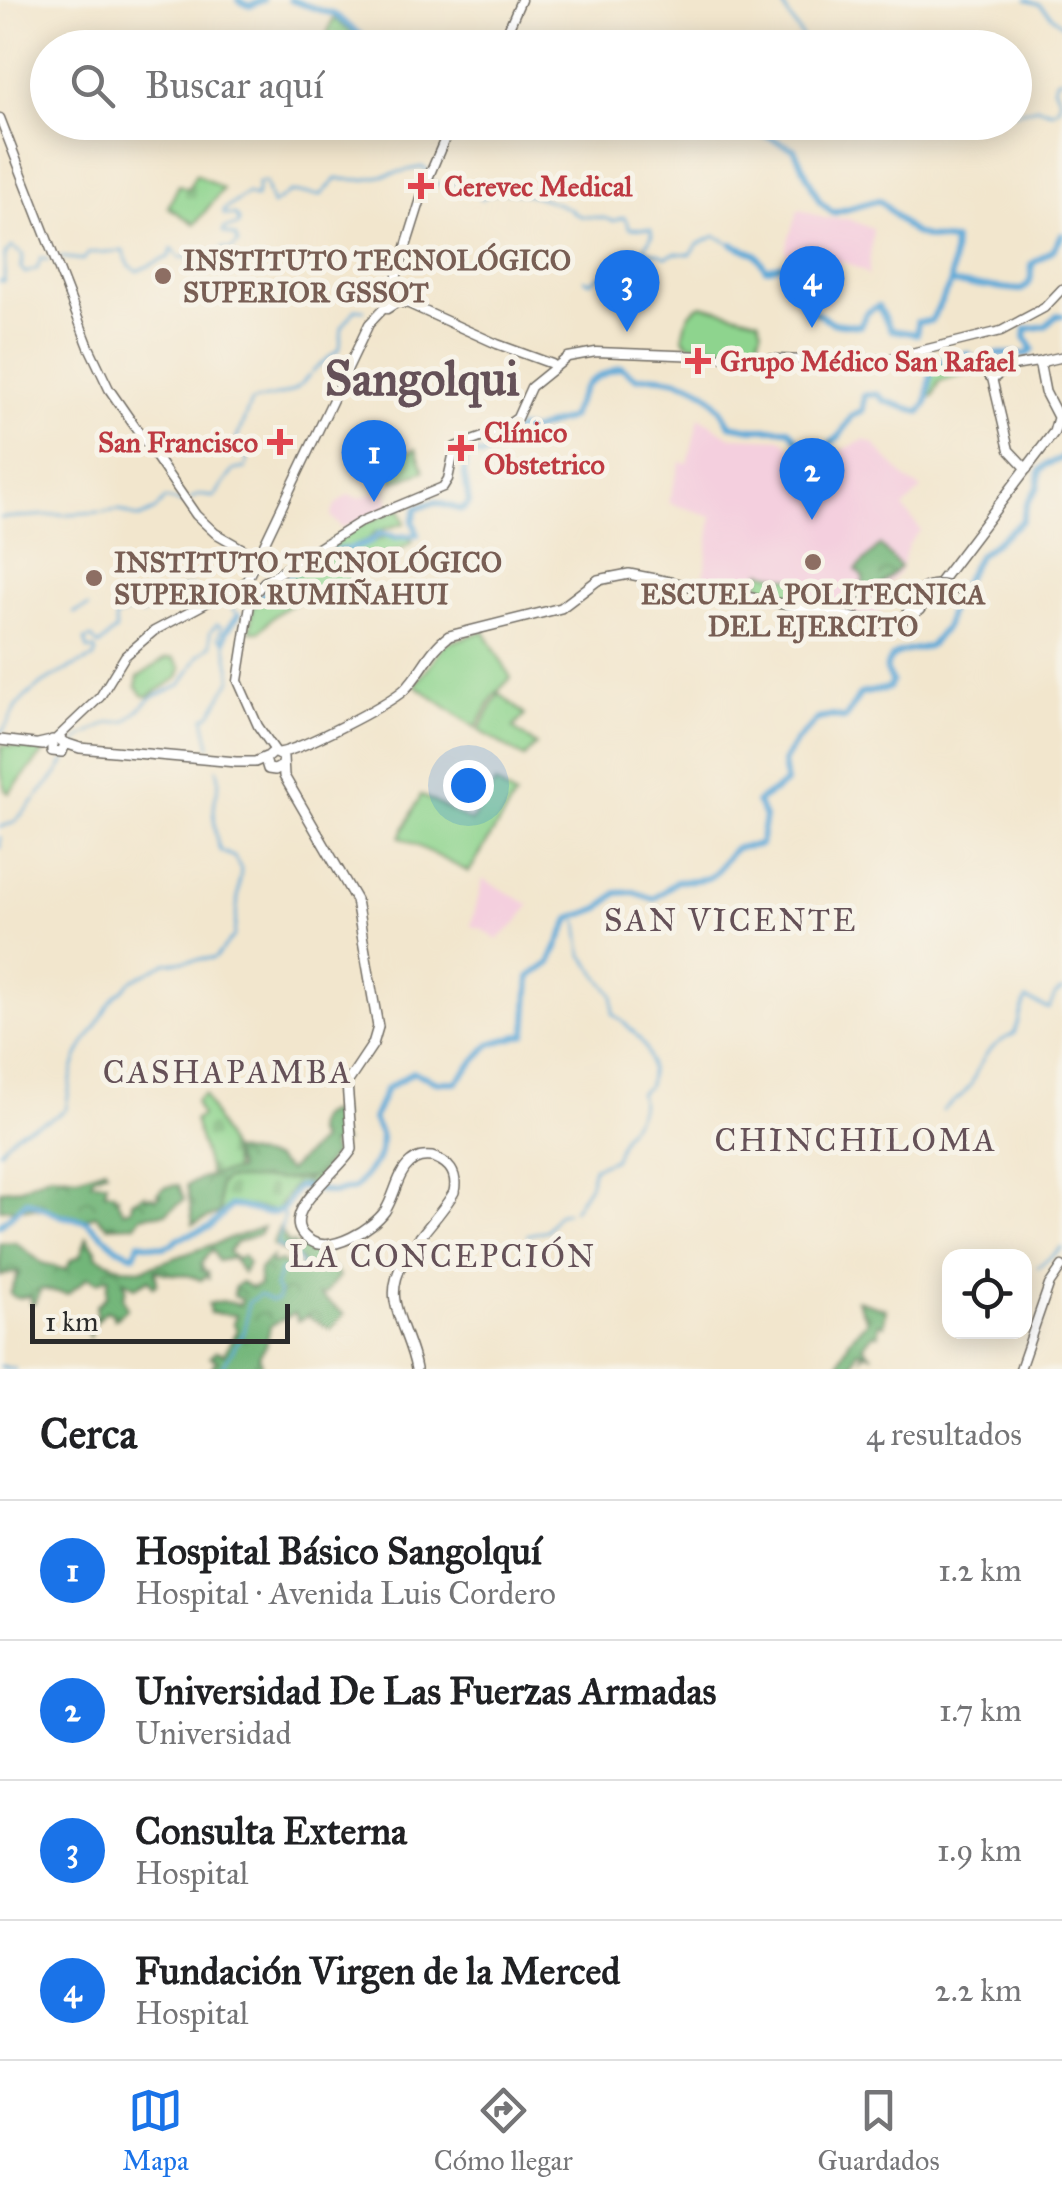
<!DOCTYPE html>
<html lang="es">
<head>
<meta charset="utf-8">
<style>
  :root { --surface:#fff; --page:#f2f2f2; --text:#202124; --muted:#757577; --line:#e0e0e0; --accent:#1a73e8 }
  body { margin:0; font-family:"IM FELL Great Primer",serif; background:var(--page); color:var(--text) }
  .controls { position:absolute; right:30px; bottom:30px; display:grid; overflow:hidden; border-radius:20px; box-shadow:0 5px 25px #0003 }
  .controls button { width:90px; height:90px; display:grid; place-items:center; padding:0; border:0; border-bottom:2px solid var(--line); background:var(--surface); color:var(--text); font:50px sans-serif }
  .scale { position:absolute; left:30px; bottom:25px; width:260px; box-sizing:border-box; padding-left:10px; border:5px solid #2b2b2b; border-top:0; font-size:28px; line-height:35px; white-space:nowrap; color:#2b2b2b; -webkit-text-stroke:8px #f7f3e8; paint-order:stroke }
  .you { position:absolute; left:468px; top:785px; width:35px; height:35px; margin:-25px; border:8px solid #fff; border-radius:50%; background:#1a73e8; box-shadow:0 0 0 15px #1a73e833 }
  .badge { display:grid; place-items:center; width:65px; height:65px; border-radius:50%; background:var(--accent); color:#fff; font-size:32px; font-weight:700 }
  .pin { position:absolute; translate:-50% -82px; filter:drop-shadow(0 2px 5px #0008) }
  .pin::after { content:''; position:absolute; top:52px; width:35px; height:30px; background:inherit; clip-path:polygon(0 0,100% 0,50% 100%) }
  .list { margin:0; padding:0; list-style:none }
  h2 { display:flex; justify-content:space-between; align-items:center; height:130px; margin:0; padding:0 40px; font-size:42px }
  h2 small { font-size:32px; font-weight:400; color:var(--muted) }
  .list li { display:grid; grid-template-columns:65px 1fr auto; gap:30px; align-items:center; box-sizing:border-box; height:140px; padding:0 40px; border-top:2px solid var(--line) }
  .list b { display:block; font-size:38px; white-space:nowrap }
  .list p { margin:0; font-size:32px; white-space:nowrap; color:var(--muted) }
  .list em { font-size:32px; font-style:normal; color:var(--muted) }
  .icon { flex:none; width:55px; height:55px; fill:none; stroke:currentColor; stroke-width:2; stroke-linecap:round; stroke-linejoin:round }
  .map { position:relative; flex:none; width:1062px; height:1369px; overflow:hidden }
  .search { position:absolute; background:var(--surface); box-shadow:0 5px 25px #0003; left:30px; right:30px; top:30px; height:110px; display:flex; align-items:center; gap:25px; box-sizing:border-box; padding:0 35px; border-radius:55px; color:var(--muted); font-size:38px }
  .sheet { height:690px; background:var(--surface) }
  nav { display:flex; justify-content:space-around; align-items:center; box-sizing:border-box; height:140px; border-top:2px solid var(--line); background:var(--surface); font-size:28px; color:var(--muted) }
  nav a { display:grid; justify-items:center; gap:5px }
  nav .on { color:var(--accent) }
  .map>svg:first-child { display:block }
</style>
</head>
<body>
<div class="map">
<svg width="1062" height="1369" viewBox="0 0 1062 1369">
  <defs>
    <pattern id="forest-crowns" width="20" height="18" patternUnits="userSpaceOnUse" patternTransform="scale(2.5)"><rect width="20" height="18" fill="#72b679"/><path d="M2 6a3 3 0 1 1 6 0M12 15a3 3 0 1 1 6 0" fill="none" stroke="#5e9463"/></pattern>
    <pattern id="cemetery-stones" width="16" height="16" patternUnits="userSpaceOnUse" patternTransform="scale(2.5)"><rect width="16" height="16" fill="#8ed48e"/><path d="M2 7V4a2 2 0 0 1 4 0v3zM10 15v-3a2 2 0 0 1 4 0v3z" fill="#7bb67b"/></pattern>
  </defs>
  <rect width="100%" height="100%" fill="#f7f3e8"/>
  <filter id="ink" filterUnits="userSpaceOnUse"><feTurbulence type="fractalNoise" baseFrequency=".01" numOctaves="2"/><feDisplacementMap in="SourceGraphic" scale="20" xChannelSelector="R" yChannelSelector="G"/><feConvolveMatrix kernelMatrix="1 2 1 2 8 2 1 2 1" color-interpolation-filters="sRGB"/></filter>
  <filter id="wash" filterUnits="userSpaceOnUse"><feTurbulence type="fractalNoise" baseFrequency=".0048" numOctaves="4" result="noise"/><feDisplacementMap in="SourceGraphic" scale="40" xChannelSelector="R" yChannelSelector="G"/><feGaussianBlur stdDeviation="2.25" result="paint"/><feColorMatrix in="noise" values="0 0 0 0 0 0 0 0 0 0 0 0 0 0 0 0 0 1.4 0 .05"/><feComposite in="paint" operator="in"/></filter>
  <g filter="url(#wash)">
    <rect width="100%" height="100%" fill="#f2e6cd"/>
    <path fill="#f4cfde" d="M801 210 823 218 848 219 873 229 868 277 865 272 842 261 830 288 829 302 807 301 785 250 797 212Z
      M699 417 731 437 783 439 800 458 808 463 819 461 864 440 873 443 908 481 922 489 903 508 921 530 908 545 900 572 870 603 886 620 807 605V602L793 598 777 599 703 586 712 516 669 503 680 462 688 463Z
      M384 489 390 506 342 528 331 516 336 504 348 495 359 498Z
      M483 879 530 905 516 924 497 940 482 929 471 926Z"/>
    <path fill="#8ed48e" stroke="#5c805c" stroke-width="2.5" d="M334 18 365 43 395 42 429 47H321Z
      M702 305 758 319 762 329 755 350 689 344 683 338C683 325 688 310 702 305Z
      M962 358 974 362 988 360V368L939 382 933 397H930L933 367Z
      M416 449 424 471 393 482 385 461Z
      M400 508 405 523 375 532 369 539 353 547 325 548 355 527Z
      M404 535 413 541C405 550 390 552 378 558 365 565 353 579 340 585 306 600 285 600 260 631H250L253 607 281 581 310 567 329 552 350 551 384 537Z
      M761 572 797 580 794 596 758 594Z
      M484 631 511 678 494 695 476 728 415 685 445 644Z
      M173 658 181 668 178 678 149 696H144L136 687 138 677 165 659Z
      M499 693 525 715 513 728 536 745 524 758 479 730Z
      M2 745 45 751 9 793 5 790 0 767Z
      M495 783 515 797 469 872 400 837 421 795 471 822Z"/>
    <path fill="url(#forest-crowns)" stroke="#4e7052" stroke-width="2.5" d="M880 545 900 567 862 603 855 596 863 589V577L856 570Z
      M332 1112 341 1114 332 1131 344 1142 330 1144 334 1154 313 1178 252 1182 225 1179 219 1186 220 1213 193 1224 187 1185 210 1175 238 1170 230 1150 274 1159 288 1171 320 1141 315 1133C316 1120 319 1115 332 1112Z
      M105 1168 107 1171 94 1176 91 1182H107L105 1192H114V1197L118 1196 117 1200 123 1211 131 1209 132 1201 145 1194 146 1198 151 1196 155 1199 161 1195 157 1194C163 1186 170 1186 179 1185L184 1200 166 1213 142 1216 134 1225 108 1226 95 1215 85 1219 34 1208 0 1209V1190L21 1188 50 1174 78 1177Z
      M263 1227 259 1234 236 1242 228 1252 236 1259 243 1256 248 1263 243 1273 232 1258 218 1261 212 1249 201 1264 204 1270H200L208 1272 209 1279 207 1275 201 1280C180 1270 173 1278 156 1270L157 1284 153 1286 149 1279 135 1287 123 1280 126 1288 123 1298 127 1308 114 1319 112 1313 106 1311 93 1324 89 1336 86 1326 97 1315 96 1306 106 1297 109 1277 97 1282 88 1277 68 1294 41 1289 34 1304H31V1296L16 1298 10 1294 19 1272 0 1276V1243L15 1242 42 1263 66 1270 71 1260 80 1256 87 1237 96 1250V1256L122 1268 143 1269Z
      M279 1228 289 1244 294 1243 296 1248 303 1245 320 1254 339 1276 324 1295H319L344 1314 331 1329 307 1316 298 1321 295 1313 270 1326 266 1346 259 1355 262 1364 258 1369H211L216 1360 210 1357 216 1351 224 1354 237 1329 233 1323 236 1315 210 1313 208 1304 222 1301 240 1305 242 1300 233 1296 234 1288 241 1282 251 1288 259 1285V1269L272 1257 271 1264 281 1261 290 1271 301 1269V1261L272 1245Z
      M857 1300 886 1309 884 1325 878 1323 879 1334H873L863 1346 872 1356 866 1353 862 1357 863 1351H858L851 1369H836L850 1339 867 1321Z"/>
    <path fill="url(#cemetery-stones)" stroke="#5c805c" stroke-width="2.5" d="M196 174 223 189 195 224 168 207 179 185 188 189Z
      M204 1094 230 1150 234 1171 210 1175 194 1120 201 1116 195 1101Z
      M324 1165 329 1170 312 1187 307 1183 294 1185 276 1211 232 1204 220 1213 219 1186 225 1179 307 1180 318 1174Z"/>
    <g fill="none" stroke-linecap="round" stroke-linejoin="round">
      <path stroke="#60aad8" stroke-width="2.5" d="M779 0 809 48
        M1026 0 1040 5 1062 25
        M1014 113 1037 107 1052 111 1058 108 1060 99 1054 87 1056 80 1062 78
        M429 181 438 185 472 182 481 199C502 184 544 197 567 208 576 212 572 214 581 216 593 218 602 216 613 221L624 217 630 228 651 229 652 236 643 249 661 254
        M659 253 666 257 675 253 691 254 698 244 716 236 732 244
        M59 257 83 260 89 253 123 251 129 265 137 271 169 257 172 249 180 258 189 256V263L195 266 213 259 223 248 230 250 238 244 236 237 223 232 225 228 238 226 239 220 235 215H224V210L247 194 256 198 258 183 265 182 272 205 290 192 321 195 337 179 363 180 422 167 427 169 426 174
        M584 279 590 282C610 270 625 257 649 254
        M0 281H4L5 254 12 247 23 255 21 268 25 273 37 269 41 258 48 260
        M312 372 340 348 342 327 356 309 364 310
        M247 464 248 459 235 443 251 402C277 393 291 400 309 375
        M191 499 198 495 214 497 234 470 246 468
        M104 512 119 510 139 518 154 511 165 499 183 503
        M0 518 101 512
        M227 599 234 611 240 614
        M74 613 88 607
        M0 733C9 726 10 715 17 706 37 682 67 669 94 658L96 652 94 649 88 650 85 640 92 638 99 646 116 630 115 618 135 609 142 615 157 595 170 597 179 589 192 587 191 594 203 601
        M0 827 13 823 25 811 57 774 80 738 109 723 127 721 151 698 182 684 199 655 211 645 210 632 217 624 221 627 219 638 225 640 232 678 211 714 204 718 210 746
        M0 837V848
        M124 989 131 981 166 963 215 958 234 936 241 869 234 857 220 851C215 838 214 824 214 809 214 794 223 784 217 769
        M943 1110C953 1102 968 1093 973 1080 982 1057 990 1045 1014 1034L1026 999 1049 1009 1055 995 1062 990
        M0 1151C23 1118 41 1130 66 1109 72 1071 72 1059 95 1028 105 1013 107 1001 123 990
        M573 1210 589 1185 594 1167 614 1159C618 1152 619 1143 623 1136 632 1122 646 1110 639 1093L648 1086C657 1052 639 1034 613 1014V995L582 954 578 922
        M527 1235 547 1230 557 1215 566 1212
        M1038 1267 1062 1248
        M0 1366 15 1369
        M221 1369 245 1330 248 1303 259 1295 271 1301 278 1300 279 1293 275 1287 280 1271 301 1273 303 1267 290 1250 277 1246 284 1215 280 1212"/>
      <path stroke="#60aad8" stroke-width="6" d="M238 0 250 6 263 0
        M290 0 335 15 369 42 398 39 434 48
        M479 48 494 44 507 48
        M681 122H727
        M736 122 794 149 820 202 833 213 879 200C913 231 903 236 954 241L951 283 1021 290C1033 284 1031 275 1032 264L1053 250 1062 235
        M732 244 756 254 766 269 783 264 787 266 803 305 833 323 860 326 866 313 878 306 891 330 917 334V322L931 321 951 283
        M255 601 283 577 315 561 326 551C347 550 365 549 380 533L396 537 418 535 413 521 417 508 435 502 462 510 469 503 464 472 467 451 482 456 508 445 510 436 518 429 531 431 570 418C586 382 581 383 621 367L636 378C658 373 697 381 712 398 720 406 725 416 730 425L752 429H789L807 451 816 453 839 437 852 416 863 410 864 395 877 394 885 401 920 412 927 403 932 364 967 353 974 360H985L994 354H1028L1033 349 1025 337 1026 329 1046 326 1057 315 1062 316
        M225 640 226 631 238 616
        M0 1225 27 1201 62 1216 86 1221 118 1248 134 1255 139 1243 164 1247 172 1244 179 1238 210 1227 231 1206C246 1205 266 1218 279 1211 290 1206 290 1192 299 1186L332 1193 355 1188 377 1160 380 1152 381 1137 373 1119 386 1089 413 1072 438 1082H456L490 1044 526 1034 530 977 550 963 570 919 600 908 617 893 634 892 654 899 677 881C723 879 706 879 735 848L760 845 765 817 757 802 786 783 783 762 796 741 818 719 832 716 845 719 860 694 889 688 892 682 886 670C889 647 915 652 931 645L946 626 951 604 978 556 1022 521 1027 503 1038 487 1040 471 1046 465 1062 458"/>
    </g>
  </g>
  <g filter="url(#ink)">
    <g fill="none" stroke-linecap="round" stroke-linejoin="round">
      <g stroke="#716c64" stroke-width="11">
        <path id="major" d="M500 48 521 0
          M0 118 89 347 109 389 196 515 215 533 257 557
          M391 291 398 290 416 303
          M387 309 398 302 409 304 497 344 552 364
          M988 373a5 5 0 1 1 10 0a5 5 0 1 1-10 0Z
          M996 369 1044 361
          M992 378 1009 450 1027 469
          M455 447 497 432 517 418 531 387 568 357 596 352 832 361 887 359 1001 331 1044 308 1062 289
          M57 738 100 697 125 656 154 631 246 582 369 324 388 304 426 183 452 122
          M276 752 258 726 238 681 251 598 264 582 362 521 443 487 448 479 455 447
          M1020 1369 1049 1285 1062 1266"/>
      </g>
      <g stroke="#716c64" stroke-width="12">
        <path id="highway" d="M1059 419 1045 392 1040 366 1044 361 1062 357
          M907 614 921 591
          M0 740 43 745
          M65 743 80 748 236 762H255L266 757
          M38 744 60 739 65 744 62 752 52 751V740
          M279 753C302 749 385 706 404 690 421 674 429 650 449 636L561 608 598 580 629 574 869 621C889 624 903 622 919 610L1054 432 1058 418
          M282 766 275 770 268 769 265 759 273 752 283 757 284 776 356 900 378 1027 373 1044 347 1083 352 1149C341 1171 270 1217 311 1241 332 1254 373 1228 385 1211 395 1196 397 1174 410 1163 417 1157 423 1156 432 1157 449 1162 458 1173 454 1192 436 1225 388 1260 395 1301 399 1324 412 1345 416 1369"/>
      </g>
      <use href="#major" stroke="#fff" stroke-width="8"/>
      <use href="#highway" stroke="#fff" stroke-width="9"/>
      <g stroke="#716c64" stroke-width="12" stroke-linecap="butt">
        <path id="highway-bridge" d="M921 591C934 578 959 590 974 594"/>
      </g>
      <use href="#highway-bridge" stroke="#fff" stroke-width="9"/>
    </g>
  </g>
  <g fill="#e0444e" stroke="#f7f3e8" stroke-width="4">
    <path d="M416 171h10v10h10v10h-10v10h-10v-10h-10v-10h10z"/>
    <path d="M693 346h10v10h10v10h-10v10h-10v-10h-10v-10h10z"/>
    <path d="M275 427h10v10h10v10h-10v10h-10v-10h-10v-10h10z"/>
    <path d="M456 433h10v10h10v10h-10v10h-10v-10h-10v-10h10z"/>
  </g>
  <g fill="#8d6e63" stroke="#f7f3e8" stroke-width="4">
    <circle cx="163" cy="276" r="10"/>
    <circle cx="813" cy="562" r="10"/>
    <circle cx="94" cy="578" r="10"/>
  </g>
  <g text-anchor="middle" stroke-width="10" stroke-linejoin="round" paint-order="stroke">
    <g font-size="28" font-weight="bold" fill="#be3a42" stroke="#f7f3e8" text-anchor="start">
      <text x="444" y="196">Cerevec Medical</text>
      <text x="720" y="371">Grupo Médico San Rafael</text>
      <text x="484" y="442">Clínico<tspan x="484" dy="32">Obstetrico</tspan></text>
      <text x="258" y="452" text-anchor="end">San Francisco</text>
    </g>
    <g font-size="28" font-weight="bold" fill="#785e54" stroke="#f7f3e8" text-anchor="start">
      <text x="183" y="270">INSTITUTO TECNOLÓGICO<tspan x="183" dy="32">SUPERIOR GSSOT</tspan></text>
      <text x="114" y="572">INSTITUTO TECNOLÓGICO<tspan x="114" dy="32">SUPERIOR RUMIÑAHUI</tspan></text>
      <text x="813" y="604" text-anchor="middle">ESCUELA POLITECNICA<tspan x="813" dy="32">DEL EJERCITO</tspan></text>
    </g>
    <g font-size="32" letter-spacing="2.5" fill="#655158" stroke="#f7f3e8">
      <text x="731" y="931">SAN VICENTE</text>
      <text x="228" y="1083">CASHAPAMBA</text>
      <text x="856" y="1151">CHINCHILOMA</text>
      <text x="443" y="1267">LA CONCEPCIÓN</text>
    </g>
    <g font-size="48" font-weight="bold" fill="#655158" stroke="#f7f3e8">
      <text x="422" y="395">Sangolqui</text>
    </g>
  </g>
</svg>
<div class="controls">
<button><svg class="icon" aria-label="locate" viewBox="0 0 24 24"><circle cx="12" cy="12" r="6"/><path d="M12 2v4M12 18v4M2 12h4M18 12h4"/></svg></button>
</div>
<div class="scale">1 km</div>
<div class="you"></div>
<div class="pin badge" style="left:374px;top:502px">1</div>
<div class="pin badge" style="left:812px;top:520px">2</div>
<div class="pin badge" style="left:627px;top:332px">3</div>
<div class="pin badge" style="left:812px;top:328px">4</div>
<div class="search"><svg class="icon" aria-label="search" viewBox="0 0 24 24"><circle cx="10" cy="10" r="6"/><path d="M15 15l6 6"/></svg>Buscar aquí</div>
</div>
<section class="sheet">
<h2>Cerca<small>4 resultados</small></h2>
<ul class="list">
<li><span class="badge">1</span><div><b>Hospital Básico Sangolquí</b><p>Hospital · Avenida Luis Cordero</p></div><em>1.2 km</em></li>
<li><span class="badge">2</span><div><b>Universidad De Las Fuerzas Armadas</b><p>Universidad</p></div><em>1.7 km</em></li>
<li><span class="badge">3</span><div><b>Consulta Externa</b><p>Hospital</p></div><em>1.9 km</em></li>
<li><span class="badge">4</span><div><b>Fundación Virgen de la Merced</b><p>Hospital</p></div><em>2.2 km</em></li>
</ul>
</section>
<nav>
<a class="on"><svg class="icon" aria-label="map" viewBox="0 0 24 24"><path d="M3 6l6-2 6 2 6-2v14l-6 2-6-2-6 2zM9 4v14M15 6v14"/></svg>Mapa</a>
<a><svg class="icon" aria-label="directions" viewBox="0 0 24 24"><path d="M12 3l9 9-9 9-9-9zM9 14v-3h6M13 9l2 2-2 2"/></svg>Cómo llegar</a>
<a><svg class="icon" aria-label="saved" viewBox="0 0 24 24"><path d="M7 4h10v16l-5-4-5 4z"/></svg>Guardados</a>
</nav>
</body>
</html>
